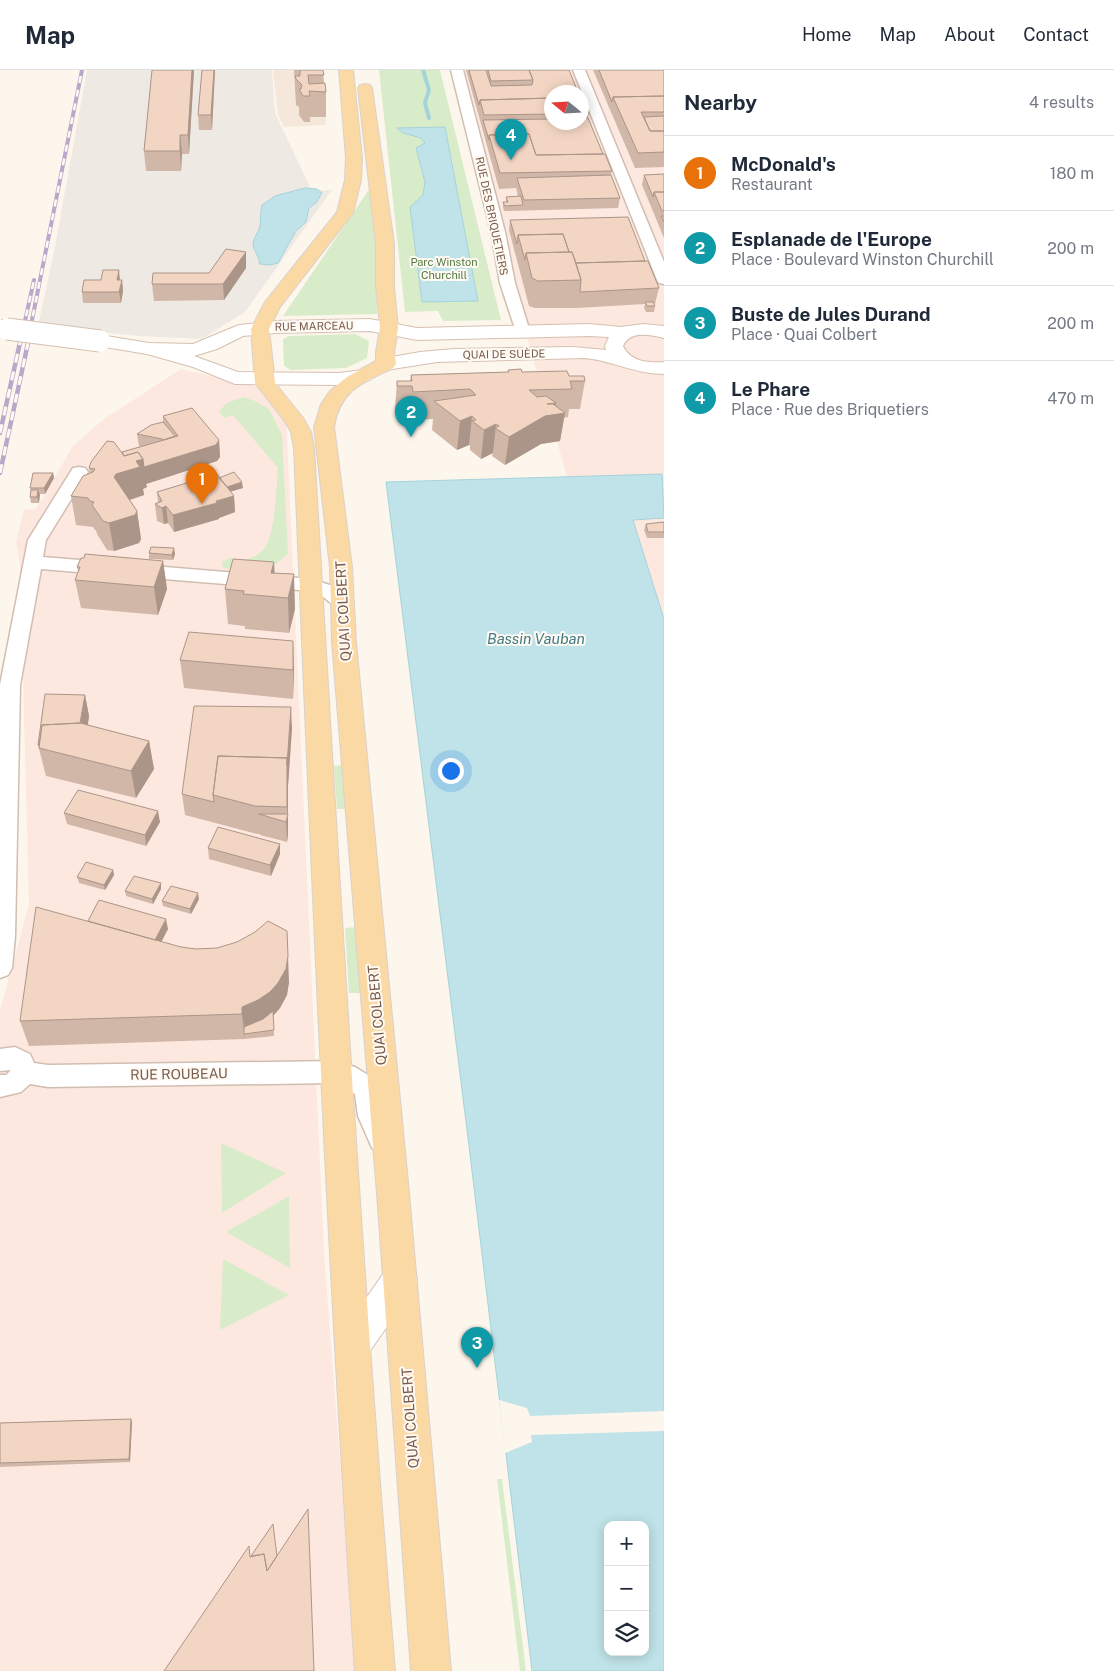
<!DOCTYPE html>
<html lang="en">
<head>
<meta charset="utf-8">
<style>
  :root { --surface:#fff; --page:#f2f2f3; --text:#1f2937; --muted:#747a83; --line:#e0e1e3; --accent:#e76f51 }
  body { margin:0; font-family:"Public Sans",sans-serif; background:var(--page); color:var(--text) }
  .controls { position:absolute; right:15px; bottom:15px; display:grid; overflow:hidden; border-radius:10px; box-shadow:0 2px 12px #0003 }
  .controls button { width:45px; height:45px; display:grid; place-items:center; padding:0; border:0; border-bottom:1px solid var(--line); background:var(--surface); color:var(--text); font:25px sans-serif }
  .compass { position:absolute; left:544px; top:15px; width:45px; height:45px; border-radius:50%; background:var(--surface); box-shadow:0 2px 12px #0003; rotate:288deg }
  .you { position:absolute; left:450px; top:700px; width:18px; height:18px; margin:-12px; border:4px solid #fff; border-radius:50%; background:#1a73e8; box-shadow:0 0 0 8px #1a73e833 }
  .badge { display:grid; place-items:center; width:32px; height:32px; border-radius:50%; background:var(--accent); color:#fff; font-size:16px; font-weight:700 }
  .pin { position:absolute; translate:-50% -41px; filter:drop-shadow(0 1px 2px #0008) }
  .pin::after { content:''; position:absolute; top:26px; width:18px; height:15px; background:inherit; clip-path:polygon(0 0,100% 0,50% 100%) }
  .list { margin:0; padding:0; list-style:none }
  h2 { display:flex; justify-content:space-between; align-items:center; height:65px; margin:0; padding:0 20px; font-size:21px }
  h2 small { font-size:16px; font-weight:400; color:var(--muted) }
  .list li { display:grid; grid-template-columns:32px 1fr auto; gap:15px; align-items:center; box-sizing:border-box; height:75px; padding:0 20px; border-top:1px solid var(--line) }
  .list b { display:block; font-size:19px; white-space:nowrap }
  .list p { margin:0; font-size:16px; white-space:nowrap; color:var(--muted) }
  .list em { font-size:16px; font-style:normal; color:var(--muted) }
  .icon { flex:none; width:28px; height:28px; fill:none; stroke:currentColor; stroke-width:2; stroke-linecap:round; stroke-linejoin:round }
  .map { position:relative; flex:none; width:664px; height:1601px; overflow:hidden }
  header { display:flex; align-items:center; gap:30px; box-sizing:border-box; height:70px; padding:0 25px; background:var(--surface); border-bottom:1px solid var(--line) }
  header strong { font-size:24px }
  nav { display:flex; gap:28px; margin-inline-start:auto; font-size:18px }
  main { display:flex }
  aside { flex:1; background:var(--surface) }
  .map>svg:first-child { display:block }
</style>
</head>
<body>
<header>
<strong>Map</strong>
<nav><a>Home</a><a>Map</a><a>About</a><a>Contact</a></nav>
</header>
<main>
<div class="map">
<svg width="664" height="1601" viewBox="0 0 664 1601">
  <rect width="100%" height="100%" fill="#fdf6ec"/>
  <path fill="#f5e8da" d="M273 0H322L326 55 284 57 278 45Z"/>
  <path fill="#fde8e0" fill-rule="evenodd" d="M451 0H664V698L566 403ZM552 22H582V52H552Z
    M181 299 285 323 324 1183 356 1601H0V941L29 834 20 495 16 472 24 440 36 439 73 376 104 349Z"/>
  <path fill="#efe9e4" d="M87 0H272L275 43 312 121 332 120 245 242 202 269 139 266 38 256 54 182Z"/>
  <path fill="#d8ecc9" d="M379 0H440L501 250 443 251 438 241 405 242Z
    M368 121H371L374 143 377 244 283 246Z
    M355 264 369 271 367 288 346 298 291 300 284 296 283 270 288 266Z
    M243 327 255 331 269 339 282 365 288 484 266 502 223 498 222 492 231 487 234 493C243 491 255 488 262 481 276 468 276 417 278 398L233 345 224 348 219 341 227 333Z
    M345 695 348 739H337L334 696Z
    M356 857 361 923H349L345 858Z
    M221 1073 286 1103 222 1143Z
    M289 1126 290 1198 226 1162Z
    M223 1189 289 1225 220 1260Z
    M497 1409H502L526 1601H520Z"/>
  <path fill="#bfe3e8" stroke="#a5d3da" fill-rule="evenodd" d="M445 57 478 231 422 232 410 137 423 125 425 112 416 78 425 73 421 68 403 63 397 58Z
    M305 118 317 119 322 123 316 133 309 138 306 152 296 161 278 193 270 195 260 194C259 186 254 181 253 175 253 168 259 162 260 156 261 149 260 142 262 135L275 126Z
    M662 404 664 448 633 450 664 549V1601H532L469 1076 386 412ZM608 1455H645V1582H608Z"/>
  <path fill="#fdf6ec" d="M499 1330 527 1338 530 1346 664 1341V1361L531 1365 532 1372 505 1383Z"/>
  <g fill="none" stroke-linecap="round" stroke-linejoin="round">
    <path stroke="#a5d3da" stroke-width="4" d="M423 0 429 20 425 33 429 48"/>
    <g stroke="#d1beb0" stroke-width="3">
      <path id="street" d="M451 0H463L505 162 515 213 530 262 527 265H517L500 213 491 162Z
        M573 0H585L664 192V214L659 213 657 210Z
        M79 397 85 398 88 402 46 470 43 487 311 509 336 517 352 534 350 538C333 543 327 524 311 521L41 499 20 615 15 866 12 898 8 905 0 908V615L28 470 73 398Z
        M15 977 30 984 34 993 48 995 335 991 355 997 376 1010 380 1018 384 1046 394 1070 390 1078 381 1082 372 1078 358 1046 355 1024 335 1013 48 1017 30 1014 21 1022 0 1027V1005H6L11 1000 0 1001V979Z"/>
    </g>
    <g stroke="#d6c0b0" stroke-width="2">
      <path id="secondary" d="M370 249 417 258 589 254 621 257 643 254 664 256V268C650 265 630 260 623 276 631 292 648 293 664 292V304C636 304 613 291 585 288L437 292 386 300 379 298 376 294 379 290 386 288 420 282 454 279 573 277 606 280 605 276 609 267 589 266 417 270 370 261 276 263 243 266 217 279 194 286 238 302 339 303 363 300 370 302 373 306 370 310 339 315 235 314 193 297 147 284 93 275 91 271 93 267 100 265 149 273 193 274 239 255 276 251Z
        M400 1192 412 1197 417 1209 412 1221 365 1288 353 1294 341 1288 335 1276 341 1264 388 1197Z"/>
    </g>
    <g stroke="#dad1cd" stroke-width="2">
      <path id="primary" d="M339 0H353L362 88 361 110 353 143 280 237 269 259 275 313 303 348 311 362 314 378C338 786 361 1194 395 1601H355C327 1194 311 786 294 378L291 362 284 350 255 313 251 259 265 232 337 142 345 110 346 88Z
        M365 14 370 15 372 18 394 174V217L398 258 394 282 396 294 393 298C362 313 340 320 334 357L352 497 356 572 409 1123 451 1601H411L377 1123 332 572 330 497 314 357 321 334 330 321 347 307 376 291V282L380 258 376 217V174L358 18 360 15Z"/>
    </g>
    <use href="#street" fill="#fff" fill-rule="evenodd"/>
    <use href="#secondary" fill="#fff" fill-rule="evenodd"/>
    <use href="#primary" fill="#fbd9a5" fill-rule="evenodd"/>
    <g stroke="#b9a8c9" stroke-width="4">
      <path id="rail-far1" d="M23 260 34 210
        M30 260 82 0"/>
    </g>
    <g stroke="#b9a8c9" stroke-width="4.5">
      <path id="rail" d="M0 363 23 259
        M0 403 31 259"/>
    </g>
    <use href="#rail-far1" stroke="#fffaf3" stroke-width="2.5" stroke-dasharray="7" stroke-linecap="butt"/>
    <use href="#rail" stroke="#fffaf3" stroke-width="3" stroke-dasharray="9" stroke-linecap="butt"/>
    <g stroke="#d6c0b0" stroke-width="18" stroke-linecap="butt">
      <path id="secondary-bridge-far1" d="M0 258 16 260"/>
    </g>
    <g stroke="#d6c0b0" stroke-width="23" stroke-linecap="butt">
      <path id="secondary-bridge" d="M7 259 100 271"/>
    </g>
    <use href="#secondary-bridge-far1" stroke="#fff" stroke-width="16"/>
    <use href="#secondary-bridge" stroke="#fff" stroke-width="21"/>
  </g>
  <path fill="#d1b7a8" d="M152 0H194L189 84H182L181 101H146L144 81Z
    M202 0H215L212 60H199L198 45Z
    M294 0H323L324 13 326 22V47H310V52H304L299 45V37L296 35Z
    M466 0H569L552 22V52H582V28L589 43 588 48 603 84 612 101 611 105 620 128 618 138 504 141 503 137V132H506V127L518 126 516 118 499 119Z
    M593 0H664V97L635 98Z
    M664 104V168L642 115 644 105Z
    M510 150 645 191 659 218 655 234H654L655 236 654 242H646L644 238 645 234 577 238H535L529 236 509 160Z
    M246 182V198L224 230 154 231 152 214 209 203Z
    M120 210H122L123 221 121 233H83L82 222Z
    M508 300 522 302 569 306 585 311 580 339H569L568 347 564 348 560 371 541 374 505 395 492 386 493 383 481 389 470 380V376L469 375 457 380 432 360 433 349 412 350 411 344H396L395 339 397 311H410L411 305 508 302Z
    M163 346 219 370 220 387 217 391 146 414 147 417 143 419 144 425 130 430 137 441 141 469 139 473 114 481 107 480 97 464 96 460H95L93 457 76 455 71 426 90 404 89 398 122 382 142 376H139L137 364 163 352Z
    M53 403 54 408 45 424H39V433H31L30 427 31 420 30 418Z
    M187 407 219 408 243 418 230 422 234 426 235 442 219 448V449L174 462 168 453 164 454 157 451 155 434 158 432 157 422 187 413Z
    M664 452V468H647L644 460 646 454Z
    M149 483 175 484 173 490 149 489Z
    M163 491 167 519 158 545 81 538 75 510 78 502 77 497Z
    M274 492V503L295 539 289 563 245 559V556L228 554 225 519Z
    M180 590 294 599 293 629 184 618Z
    M85 625 89 646 88 655 149 671 154 699 136 728 46 706 38 675Z
    M292 658 288 716V764L287 772 260 765V764H257L185 745 182 724Z
    M64 743 160 752 146 776 67 754Z
    M280 774V784L271 806 209 789 208 778Z
    M113 800 114 805 105 820 79 813 77 807Z
    M161 813V819L153 834 126 826 125 821Z
    M199 829 191 844 163 836 162 831Z
    M168 859 161 872 289 912 287 925 280 938 273 946 274 966 245 969 29 976 20 951Z
    M131 1349 132 1352 130 1392 0 1397V1353Z"/>
  <path fill="#aa9588" d="M192 0H194L189 84 188 65Z
    M214 0H215L212 60 211 45Z
    M180 65 182 84 181 101 180 81Z
    M246 182V198L224 230 223 214Z
    M119 200 120 211 117 210Z
    M122 210 123 221 121 233 119 222Z
    M556 333 555 344 565 343 560 371 541 374 505 395 509 367 547 334Z
    M472 346 469 375 457 380 460 351Z
    M496 354 493 383 481 389 484 360Z
    M219 370 220 387 217 391 146 414 147 417 143 419 144 425 120 433 114 407 116 404 136 391 143 389Z
    M53 403 54 408 45 424 44 418Z
    M242 412 243 418 225 423V418Z
    M38 420 40 425 39 433 37 427Z
    M234 426 235 442 219 448V449L174 462 173 445Z
    M166 436 168 453 164 454 162 438Z
    M137 441 141 469 139 473 114 481 109 453Z
    M174 478 175 484 173 490 172 485Z
    M163 491 167 519 158 545 154 517Z
    M274 492 276 527 271 503Z
    M294 504 295 539 289 563 288 528Z
    M293 571 294 599 293 629Z
    M85 625 89 646 84 681 79 660Z
    M291 637 292 658 288 716 287 695Z
    M149 671 154 699 136 728 131 701Z
    M287 688 288 716V764L287 737Z
    M158 741 160 752 146 776 145 765Z
    M288 744V764L287 772 286 752Z
    M280 774V784L271 806 270 795Z
    M113 800 114 805 105 820 104 815Z
    M161 813V819L153 834 152 829Z
    M198 823 199 829 191 844 190 839Z
    M166 849 168 859 154 886 152 875Z
    M288 886 289 912 287 925 280 938 273 946 274 966 273 946 244 964 245 969 242 944V937Z
    M131 1349 132 1352 130 1392 129 1389Z"/>
  <path fill="#f3d5c3" stroke="#aa9588" d="M152 0H192L188 65H180V81H144Z
    M202 0H214L211 45H198Z
    M300 0H323L324 5H308L309 14 325 13 326 22 309 21 310 26H303L299 19H301L302 15 296 9 295 6H300Z
    M469 0H486L491 16 532 15 533 10 529 0H569L578 22H552V28L480 30 479 35Z
    M488 0H529L533 10 491 11Z
    M599 0H664V26L613 27 612 32Z
    M664 26V42H641L650 61H664V82L638 83 613 27Z
    M552 28V44L484 45 480 30Z
    M582 28H583L589 43H582Z
    M664 46V61H650L644 47Z
    M582 48H588L603 84 536 85 529 64 489 65V70L483 50 552 49V52H582Z
    M529 64 536 85 605 84 612 101 500 103 489 65Z
    M664 104V122H654L653 127 644 105Z
    M611 105 620 128 524 130 517 108Z
    M654 122H664V141H662Z
    M521 126 523 135 505 136 503 132H508L506 127Z
    M661 146H664V152Z
    M628 147 645 191 576 193 572 182H569L563 164 518 165 517 174 510 150Z
    M563 164 569 182 526 183 525 190 518 165Z
    M226 179 246 182 223 214H152L153 203H209Z
    M572 182 581 210 538 211 532 208 526 183Z
    M648 191 659 218 580 222 581 210 576 193Z
    M103 200H119L117 210H122L119 222H82L84 210H101Z
    M645 232H653L655 236H647Z
    M521 299 522 302 567 301 569 306H584L585 311H570L572 319 529 320 537 327 546 326 556 333 547 334H553L565 343 545 346 509 367 495 358 499 356 496 354 484 360 472 351 476 350 472 346 460 351 434 331 476 325 470 319 413 322 412 316H397V311H412L411 305 509 302 508 300Z
    M192 338 219 370 216 375 144 397 143 389 138 382 124 386 122 382 178 366 163 346Z
    M163 352 175 366 163 370 162 369 137 364 151 355Z
    M107 371 114 372 124 386 138 382 143 389 136 391 140 397 116 404 114 407 137 441 135 445 109 453 103 451 92 435 94 432 90 431 88 428 71 426 83 406 93 402 95 399 89 398 91 392Z
    M213 399 234 426 216 431 217 433 173 445 166 436 162 438 155 434 162 431 157 422 190 412 187 407Z
    M234 402 242 412 227 417 219 408Z
    M33 403H53L44 418H30Z
    M31 420H38L37 427H30Z
    M664 452V462H648L646 454Z
    M151 477 174 478 172 485 149 483Z
    M85 484 163 491 154 517 75 510 80 497H77L81 488H84Z
    M233 489 274 492 271 503 294 504 288 528 243 524 244 521 225 519Z
    M189 562 293 571V600L180 590Z
    M45 624 85 625 80 653 42 655 39 675H38Z
    M194 636 291 637 287 695V688L218 686 213 725 214 732 182 724Z
    M80 653 149 671 131 701 39 678 42 655Z
    M218 686 287 688V737L255 736 213 725Z
    M78 720 158 741 145 765 64 743Z
    M259 744H288L286 752Z
    M218 757 280 774 270 795 208 778Z
    M86 792 113 800 104 815 77 807Z
    M134 806 161 813 152 829 125 821Z
    M171 816 198 823 190 839 162 831Z
    M99 830 166 849 155 870 88 851Z
    M36 837 181 877 196 879 217 878 237 872 255 862 268 851 287 861 288 886 286 899 278 913 270 922 258 930 242 937V944L20 951Z
    M273 941 274 960 244 964V957L263 949Z
    M131 1349 129 1389 0 1393V1353Z
    M308 1439 314 1601H164L249 1476 250 1487 264 1484 267 1501Z
    M273 1454 277 1486 267 1501 264 1484 251 1486Z"/>
  <g text-anchor="middle" stroke-width="4" stroke-linejoin="round" paint-order="stroke">
    <g font-size="11" fill="#7a5c4d" stroke="#fffaf3">
      <text transform="translate(492 146) rotate(78)" y="4">RUE DES BRIQUETIERS</text>
      <text transform="translate(314 256) rotate(-1)" y="4">RUE MARCEAU</text>
      <text transform="translate(504 284) rotate(-1)" y="4">QUAI DE SUÈDE</text>
    </g>
    <g font-size="11" fill="#537a41" stroke="#fffaf3">
      <text x="444" y="196">Parc Winston<tspan x="444" dy="13">Churchill</tspan></text>
    </g>
    <g font-size="14" fill="#7a5c4d" stroke="#fffaf3">
      <text transform="translate(343 541) rotate(-93)" y="5">QUAI COLBERT</text>
      <text transform="translate(377 945) rotate(-95)" y="5">QUAI COLBERT</text>
      <text transform="translate(179 1004) rotate(-1)" y="5">RUE ROUBEAU</text>
      <text transform="translate(410 1348) rotate(-94)" y="5">QUAI COLBERT</text>
    </g>
    <g font-size="15" font-style="italic" fill="#437c86" stroke="#fffaf3">
      <text x="536" y="574">Bassin Vauban</text>
    </g>
  </g>
</svg>
<div class="controls">
<button>+</button>
<button>−</button>
<button><svg class="icon" aria-label="layers" viewBox="0 0 24 24"><path d="M12 4l9 5-9 5-9-5zM3 14l9 5 9-5"/></svg></button>
</div>
<svg class="compass" viewBox="-18 -18 36 36"><path d="M0-13l5 13h-10z" fill="#e53935"/><path d="M0 13l5-13h-10z" fill="#747a83"/></svg>
<div class="you"></div>
<div class="pin badge" style="left:202px;top:434px;background:#e8710a">1</div>
<div class="pin badge" style="left:411px;top:367px;background:#0f9aa8">2</div>
<div class="pin badge" style="left:477px;top:1298px;background:#0f9aa8">3</div>
<div class="pin badge" style="left:511px;top:90px;background:#0f9aa8">4</div>
</div>
<aside>
<h2>Nearby<small>4 results</small></h2>
<ul class="list">
<li><span class="badge" style="background:#e8710a">1</span><div><b>McDonald's</b><p>Restaurant</p></div><em>180 m</em></li>
<li><span class="badge" style="background:#0f9aa8">2</span><div><b>Esplanade de l'Europe</b><p>Place · Boulevard Winston Churchill</p></div><em>200 m</em></li>
<li><span class="badge" style="background:#0f9aa8">3</span><div><b>Buste de Jules Durand</b><p>Place · Quai Colbert</p></div><em>200 m</em></li>
<li><span class="badge" style="background:#0f9aa8">4</span><div><b>Le Phare</b><p>Place · Rue des Briquetiers</p></div><em>470 m</em></li>
</ul>
</aside>
</main>
</body>
</html>
